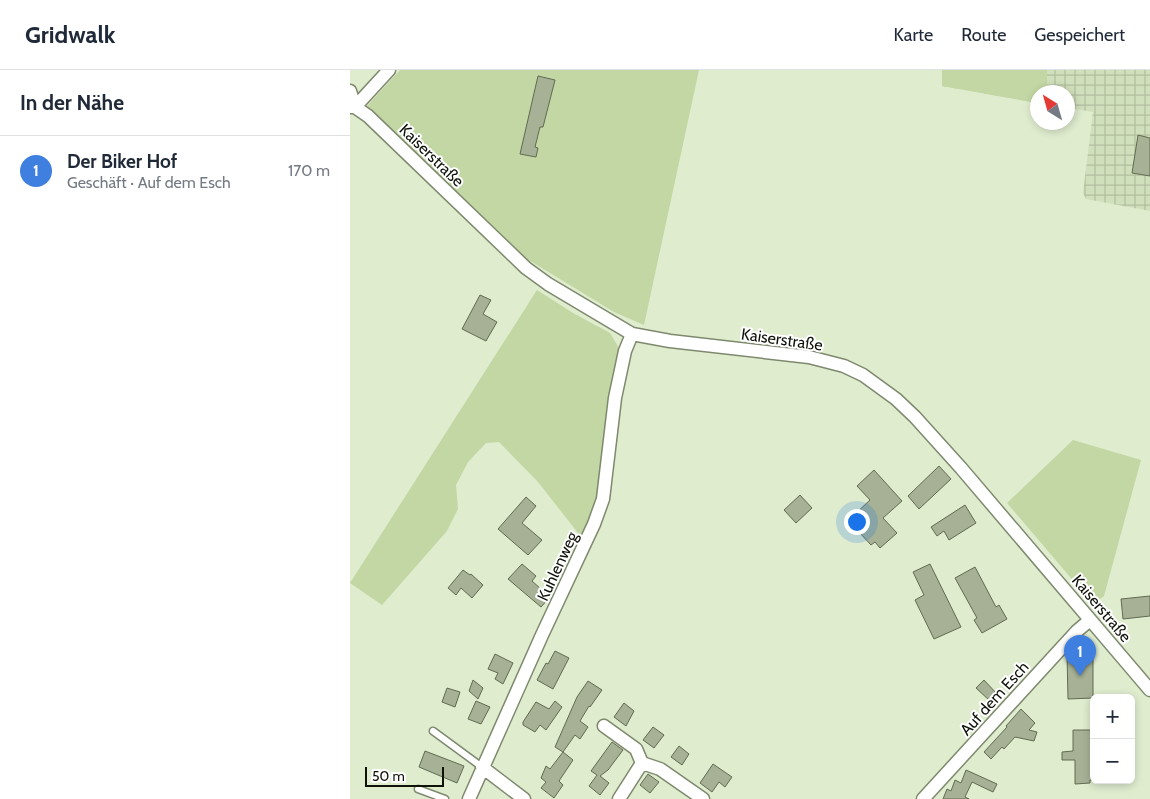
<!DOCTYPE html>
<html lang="de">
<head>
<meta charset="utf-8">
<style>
  :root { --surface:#fff; --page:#f2f2f3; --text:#1f2937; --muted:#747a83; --line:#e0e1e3; --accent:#d93025 }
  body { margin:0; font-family:Cabin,sans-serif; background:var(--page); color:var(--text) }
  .controls { position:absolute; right:15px; bottom:15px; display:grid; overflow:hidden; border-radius:8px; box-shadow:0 2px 8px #0003 }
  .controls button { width:45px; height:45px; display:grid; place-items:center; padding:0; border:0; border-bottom:1px solid var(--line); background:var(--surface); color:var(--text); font:25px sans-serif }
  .compass { position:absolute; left:680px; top:15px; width:45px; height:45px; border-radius:50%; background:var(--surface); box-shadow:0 2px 8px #0003; rotate:323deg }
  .scale { position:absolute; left:15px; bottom:12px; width:79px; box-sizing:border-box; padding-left:5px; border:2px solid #0e1208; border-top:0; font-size:14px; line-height:18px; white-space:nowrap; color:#0e1208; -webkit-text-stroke:4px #fff; paint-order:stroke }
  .you { position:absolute; left:506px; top:451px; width:18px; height:18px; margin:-12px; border:4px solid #fff; border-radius:50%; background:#1a73e8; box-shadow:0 0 0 8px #1a73e833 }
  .badge { display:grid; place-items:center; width:32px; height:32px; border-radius:50%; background:var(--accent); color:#fff; font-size:16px; font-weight:700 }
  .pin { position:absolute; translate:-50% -41px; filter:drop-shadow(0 1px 2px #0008) }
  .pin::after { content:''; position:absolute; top:26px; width:18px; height:15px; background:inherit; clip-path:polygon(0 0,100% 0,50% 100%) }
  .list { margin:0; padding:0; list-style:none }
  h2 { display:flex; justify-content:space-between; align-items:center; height:65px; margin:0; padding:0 20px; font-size:21px }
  h2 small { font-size:16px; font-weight:400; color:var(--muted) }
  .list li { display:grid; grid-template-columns:32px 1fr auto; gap:15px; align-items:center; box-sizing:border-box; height:70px; padding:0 20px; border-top:1px solid var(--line) }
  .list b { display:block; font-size:19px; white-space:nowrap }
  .list p { margin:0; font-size:16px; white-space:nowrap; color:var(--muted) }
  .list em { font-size:16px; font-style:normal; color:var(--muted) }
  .map { position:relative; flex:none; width:800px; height:729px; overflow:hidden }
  header { display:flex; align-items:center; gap:30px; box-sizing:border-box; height:70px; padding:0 25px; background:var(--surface); border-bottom:1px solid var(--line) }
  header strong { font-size:24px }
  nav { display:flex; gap:28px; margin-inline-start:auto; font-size:18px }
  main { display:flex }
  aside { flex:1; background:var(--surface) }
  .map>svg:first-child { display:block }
</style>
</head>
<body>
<header>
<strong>Gridwalk</strong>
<nav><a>Karte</a><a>Route</a><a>Gespeichert</a></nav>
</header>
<main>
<aside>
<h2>In der Nähe<small></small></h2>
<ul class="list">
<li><span class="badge" style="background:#3f7fe0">1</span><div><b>Der Biker Hof</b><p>Geschäft · Auf dem Esch</p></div><em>170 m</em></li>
</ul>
</aside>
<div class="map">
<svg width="800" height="729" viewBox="0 0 800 729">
  <defs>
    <pattern id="industrial-grid" width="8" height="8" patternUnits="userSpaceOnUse" patternTransform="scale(1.25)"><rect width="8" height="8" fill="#d1e0bc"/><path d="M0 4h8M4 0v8" fill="none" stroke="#b2bfa0"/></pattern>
  </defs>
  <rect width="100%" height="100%" fill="#dfecce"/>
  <path fill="url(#industrial-grid)" d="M592 0H800V141L736 129 733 123 743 42 718 38V22H688L687 33 592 16Z"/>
  <path fill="#c2d7a3" d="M50 0H349L294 255 264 242 177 189 17 36Z
    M592 0H697V22H688L687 33 592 16Z
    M187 220 223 243 260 263 269 278 259 335 246 434 232 468 188 412 149 372 136 373 118 392 106 415 108 439 97 461 32 535 0 513Z
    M723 370 791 390 754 526 743 534 657 433Z"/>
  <path fill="#a6b195" stroke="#616b51" d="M188 6 205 10 193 57H190L185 77 188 78 186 87 170 84Z
    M788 65 800 68V106L782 103Z
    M130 225 141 230 133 244 147 252 136 271 112 259Z
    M589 396 601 409 569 439 558 426Z
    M524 400 552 431 533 448 547 463 530 478 525 472 521 475 508 461 513 457 503 446 520 430 507 416Z
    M450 425 462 438 446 453 434 440Z
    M176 427 186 436 172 453 192 470 178 485 148 459Z
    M615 435 626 453 599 470 594 461 587 466 581 457Z
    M172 494 186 506 182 511 200 527 191 537 158 509Z
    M580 494 611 557 584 569 565 530 574 525 563 502Z
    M625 497 646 537 649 535 657 549 632 563 624 550 627 548 605 508Z
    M113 500 120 505 121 504 133 515 122 528 111 518 106 525 98 518Z
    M800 526V546L773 549 771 529Z
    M205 581 219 588 203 619 187 610 196 593 198 594Z
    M743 582V628L718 629 717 584Z
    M145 584 163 593 153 614 145 609 148 603 138 599Z
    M123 610 133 618 128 629 119 621Z
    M634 610 647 624 640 631 626 618Z
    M238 611 252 620 240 637 239 636 230 651 238 657 230 669 225 665 213 682 205 677 227 627Z
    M97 618 110 622 105 637 92 632Z
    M126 631 140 637 131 654 118 649Z
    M205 631 212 637 196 660 190 655 185 662 173 655V652L186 632 199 639Z
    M274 633 284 641 276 656 264 647Z
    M671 639 685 653 679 660 687 662 684 671 665 667 654 679 652 677 641 689 634 682 657 657 656 656Z
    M303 657 314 665 304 678 293 670Z
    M723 660H744V710H740V713L725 714V690H712V682L723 681Z
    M262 672 273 680 258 700 250 706 259 713 250 725 239 716 247 705 241 701Z
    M329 676 339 684 332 695 321 687Z
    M75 681 114 696 107 713 69 697Z
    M213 682 223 690 209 711 213 715 204 728 191 718 196 712 191 708 196 696 200 699Z
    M363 694 382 707 375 717 369 712 362 722 350 713Z
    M616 700 647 714 643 722 622 712 615 727 619 729H593L597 719 601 721 605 710 611 713Z
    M298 704 309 712 300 723 290 715Z"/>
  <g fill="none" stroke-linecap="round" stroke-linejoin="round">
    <g stroke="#7e896e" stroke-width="9">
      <path id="lane" d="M83 661 132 697
        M68 719 95 729"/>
    </g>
    <g stroke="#7e896e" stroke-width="15">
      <path id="street" d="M0 21 5 37 39 0
        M0 37H5L18 46 176 198 198 214 282 264 320 271 459 287 494 296 513 305 546 329 565 347 611 398 800 620
        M254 656 286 679 292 693
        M132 697 174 729
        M119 729 192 565 244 454 253 429 265 328 275 281 282 264
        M269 729 292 693 310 699 353 729
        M573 729 727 561 740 550"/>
    </g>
    <use href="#lane" stroke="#fff" stroke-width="6"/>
    <use href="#street" stroke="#fff" stroke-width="12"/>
  </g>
  <g text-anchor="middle" stroke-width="4" stroke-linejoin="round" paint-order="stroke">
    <g font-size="16" fill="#0e1208" stroke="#fff">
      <text transform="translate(82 85) rotate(44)" y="6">Kaiserstraße</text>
      <text transform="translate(432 269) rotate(8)" y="6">Kaiserstraße</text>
      <text transform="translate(207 496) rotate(-65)" y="6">Kuhlenweg</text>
      <text transform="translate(752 538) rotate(50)" y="6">Kaiserstraße</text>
      <text transform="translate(644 628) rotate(-48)" y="6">Auf dem Esch</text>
    </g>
  </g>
</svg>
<div class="controls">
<button>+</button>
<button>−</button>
</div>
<svg class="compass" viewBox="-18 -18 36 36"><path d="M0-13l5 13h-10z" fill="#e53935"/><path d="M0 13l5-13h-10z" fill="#747a83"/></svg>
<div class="scale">50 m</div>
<div class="you"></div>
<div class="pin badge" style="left:730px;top:606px;background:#3f7fe0">1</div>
</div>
</main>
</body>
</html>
